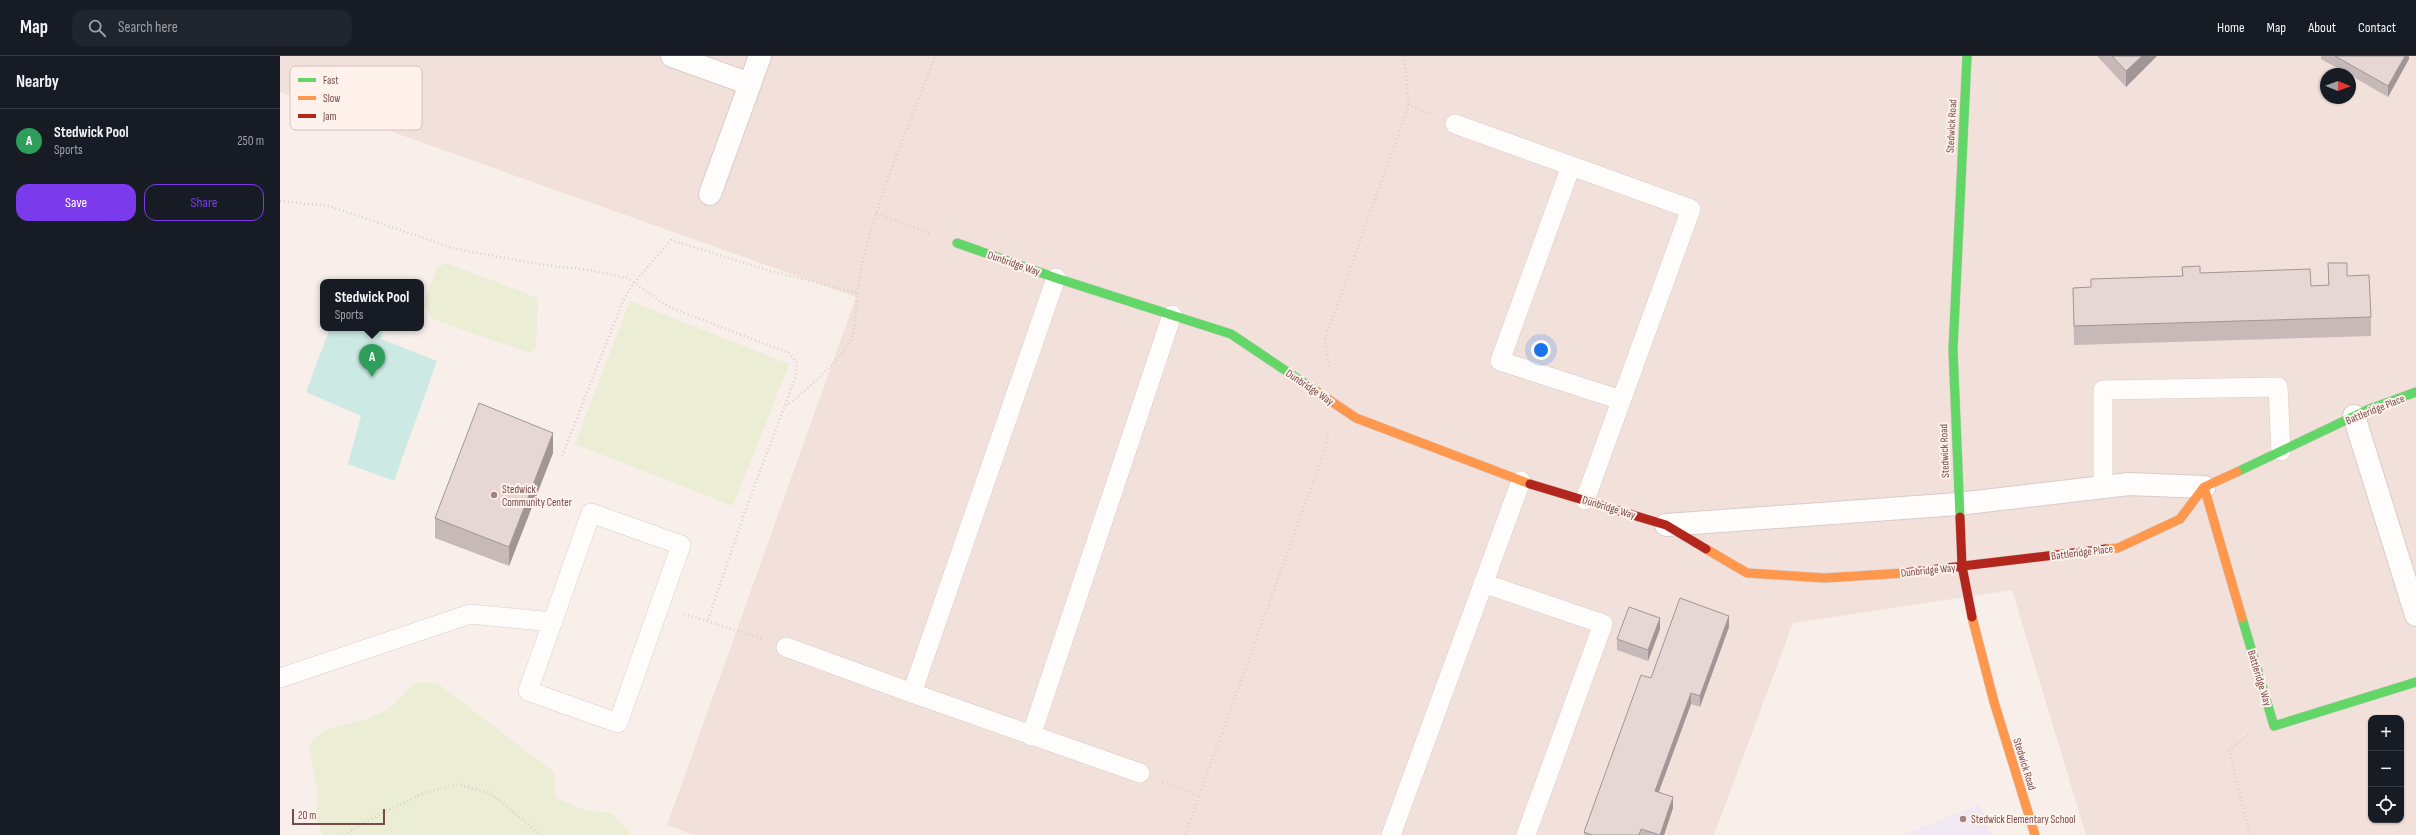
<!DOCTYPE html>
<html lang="en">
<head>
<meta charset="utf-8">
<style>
  :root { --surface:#171b24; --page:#20242c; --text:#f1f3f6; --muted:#9ea1a6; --line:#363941; --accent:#7c3aed }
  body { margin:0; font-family:"Sofia Sans Condensed",sans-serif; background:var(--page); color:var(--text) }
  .controls { position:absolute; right:12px; bottom:12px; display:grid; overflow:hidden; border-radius:8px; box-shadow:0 1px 3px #0004 }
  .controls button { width:36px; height:36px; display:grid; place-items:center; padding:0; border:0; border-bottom:1px solid var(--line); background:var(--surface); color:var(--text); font:20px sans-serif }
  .compass { position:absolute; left:2040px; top:12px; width:36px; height:36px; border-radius:50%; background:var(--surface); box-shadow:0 1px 3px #0004; rotate:91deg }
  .scale { position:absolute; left:12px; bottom:10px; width:93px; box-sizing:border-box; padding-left:4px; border:2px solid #774b49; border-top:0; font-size:11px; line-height:14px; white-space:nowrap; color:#774b49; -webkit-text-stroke:3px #fff2ed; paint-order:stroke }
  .you { position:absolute; left:1261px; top:294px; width:14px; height:14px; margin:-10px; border:3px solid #fff; border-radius:50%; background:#1a73e8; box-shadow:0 0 0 6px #1a73e833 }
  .badge { display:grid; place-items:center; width:26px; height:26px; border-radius:50%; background:var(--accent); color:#fff; font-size:13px; font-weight:700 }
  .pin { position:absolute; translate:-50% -33px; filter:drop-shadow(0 1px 2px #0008) }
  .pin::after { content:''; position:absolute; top:21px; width:14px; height:12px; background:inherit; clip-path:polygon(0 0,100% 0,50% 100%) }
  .popup { position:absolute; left:40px; top:223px; width:104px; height:52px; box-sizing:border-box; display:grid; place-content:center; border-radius:8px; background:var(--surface); filter:drop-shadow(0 1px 3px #0005); font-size:13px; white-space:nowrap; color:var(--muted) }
  .popup b { font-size:15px; color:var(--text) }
  .popup::after { content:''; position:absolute; left:50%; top:100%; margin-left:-8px; border:8px solid transparent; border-top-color:var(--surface) }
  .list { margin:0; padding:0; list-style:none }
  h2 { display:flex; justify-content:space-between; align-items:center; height:52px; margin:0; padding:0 16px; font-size:17px }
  h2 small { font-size:13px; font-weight:400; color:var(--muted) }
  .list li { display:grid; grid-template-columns:26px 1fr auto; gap:12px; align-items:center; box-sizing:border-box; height:64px; padding:0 16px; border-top:1px solid var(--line) }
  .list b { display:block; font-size:15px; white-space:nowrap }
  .list p { margin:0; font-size:13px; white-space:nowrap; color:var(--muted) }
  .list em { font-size:13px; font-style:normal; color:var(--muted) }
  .actions { display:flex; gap:8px; padding:12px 16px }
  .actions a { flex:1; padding:9px 0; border:1px solid var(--accent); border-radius:12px; text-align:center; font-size:14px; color:var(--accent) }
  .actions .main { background:var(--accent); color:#fff }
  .icon { flex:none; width:22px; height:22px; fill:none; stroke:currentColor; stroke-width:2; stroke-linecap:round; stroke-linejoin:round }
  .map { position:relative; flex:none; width:2136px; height:779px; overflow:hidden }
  header { display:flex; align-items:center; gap:24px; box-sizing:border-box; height:56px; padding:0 20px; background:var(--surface); border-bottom:1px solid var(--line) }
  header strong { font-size:19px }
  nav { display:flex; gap:22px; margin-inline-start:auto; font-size:14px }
  .search { width:280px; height:36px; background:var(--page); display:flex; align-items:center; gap:10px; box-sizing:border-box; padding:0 14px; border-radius:12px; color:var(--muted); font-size:15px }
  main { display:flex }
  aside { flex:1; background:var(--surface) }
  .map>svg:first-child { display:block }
</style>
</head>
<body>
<header>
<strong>Map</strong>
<div class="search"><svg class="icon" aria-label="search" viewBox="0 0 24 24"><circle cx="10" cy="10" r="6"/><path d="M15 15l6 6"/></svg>Search here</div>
<nav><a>Home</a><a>Map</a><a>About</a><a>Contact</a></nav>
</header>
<main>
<aside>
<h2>Nearby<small></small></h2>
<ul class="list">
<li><span class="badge" style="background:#2e9e5b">A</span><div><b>Stedwick Pool</b><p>Sports</p></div><em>250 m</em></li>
</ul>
<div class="actions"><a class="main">Save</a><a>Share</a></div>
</aside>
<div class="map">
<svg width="2136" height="779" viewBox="0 0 2136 779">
  <rect width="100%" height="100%" fill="#f8efeb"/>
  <path fill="#f2e0da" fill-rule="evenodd" d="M0 0H2136V779H1806L1732 534 1513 567 1434 779H413L387 769 576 241 0 36ZM2046 18H2070V42H2046ZM2091 662H2121V764H2091Z"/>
  <path fill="#f0e8f3" d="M1700 748 1711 779H1623Z"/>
  <path fill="#ebedd5" d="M166 207 258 242 256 292 250 297 152 263 144 248 146 241 157 212Z
    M350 245 509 308 453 450 295 388Z
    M136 626 157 627 274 716 276 742 304 754 331 757 352 779H43L35 760 38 740 29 688 45 674 87 663 107 654Z"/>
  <path fill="#cce9e3" d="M50 272H104L101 283 157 305 114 425 68 408 81 360 26 336Z"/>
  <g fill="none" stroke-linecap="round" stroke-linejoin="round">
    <g stroke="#d8ccc9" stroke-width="20">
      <path id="lane" d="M1175 68 1411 153 1305 444
        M1291 110 1220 305 1341 344
        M776 222 632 637 860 717
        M1823 430V334L1998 331 2001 395
        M311 457 401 489 338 667 248 635Z
        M1203 527 1323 568 1246 779
        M506 591 632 637
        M0 622 190 558 273 566
        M751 680 892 259
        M1111 779 1241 425"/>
    </g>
    <g stroke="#d8ccc9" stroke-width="24">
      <path id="street" d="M392 0 470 28 480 0
        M430 138 470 28
        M2074 360 2136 559
        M1386 469 1678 448 1849 428 1924 431"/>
    </g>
    <g stroke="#d8cbc9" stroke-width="10">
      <path id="fast" d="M677 187 776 222 951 278 1036 335
        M1957 416 2087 354 2136 336
        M1680 461 1673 294 1687 0
        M1962 562 1994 670 2136 626"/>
    </g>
    <g stroke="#d8cbc9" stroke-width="10">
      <path id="slow" d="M1036 335 1076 362 1250 428
        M1924 431 1962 562
        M1426 493 1467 517 1545 522 1624 517
        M1826 493 1838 492 1900 463 1924 431 1957 416
        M1692 561 1714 646 1755 779"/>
    </g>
    <g stroke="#d8cbc9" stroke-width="10">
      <path id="jam" d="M1250 428 1386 469 1426 493
        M1680 461 1682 510 1692 561
        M1624 517 1826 493"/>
    </g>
    <path stroke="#dbcfcd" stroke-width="2.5" stroke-dasharray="1 3" stroke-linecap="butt" d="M1124 0 1129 49 1152 58
      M0 145 49 150 176 193 264 209 310 214 347 222 389 251 509 297 517 307 516 320 468 447 428 564
      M596 157 652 178
      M1049 311 1045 283 1129 49
      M506 350C524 336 562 303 571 283 577 269 575 253 577 238 579 224 581 210 585 196 602 129 631 65 655 0
      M282 400 343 245 354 227 391 184 487 214 577 237
      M404 558 483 583
      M1968 679 1949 694 1970 779
      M883 726 919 740
      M64 779 94 761 142 738 176 728 210 737 261 779
      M905 779 1048 385 1047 376"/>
    <use href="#lane" stroke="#fefdfc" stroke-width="19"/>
    <use href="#street" stroke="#fefdfc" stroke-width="22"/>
    <use href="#fast" stroke="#63d668" stroke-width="9"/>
    <use href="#slow" stroke="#ff974d" stroke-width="9"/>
    <use href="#jam" stroke="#b3261e" stroke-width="9"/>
  </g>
  <path fill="#c6b9b7" d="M1817 0H1877L1846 31Z
    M2041 0H2129V3L2108 41 2070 19V18H2068L2041 3Z
    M2048 207 2067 220 2091 261V280L1794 289 1793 232 1811 231 1902 220V211L1920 217 2031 230 2048 229Z
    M273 397 229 510 155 482V462Z
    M1449 571 1420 651 1411 648 1379 736 1393 752 1384 779H1304V776L1371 622Z
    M1380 573 1368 605 1337 594V583Z"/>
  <path fill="#a19695" d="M1862 0H1877L1846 31V15Z
    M2125 0H2129V3L2108 41V30Z
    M273 377V397L229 510V491Z
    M1449 560V571L1420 651V640Z
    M1380 562V573L1368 605V594Z
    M1411 637V648L1375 746V735Z
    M1393 741V752L1384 779H1380Z"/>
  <path fill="#e6d7d5" stroke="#a19695" d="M1832 0H1862L1846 15Z
    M2055 0H2125L2108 30Z
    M2048 207H2067V220L2089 219 2091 261 1794 270 1793 232 1811 231V223L1903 220 1902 211 1920 210V217L2030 213 2031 230 2049 229Z
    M199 347 273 377 229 491 155 462Z
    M1400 542 1449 560 1420 640 1411 637 1375 735 1393 741 1380 779 1361 773 1359 779H1312L1304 776 1361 619 1371 622Z
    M1349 551 1380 562 1368 594 1337 583Z"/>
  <g fill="#a48482" stroke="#fff2ed" stroke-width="1.5">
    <circle cx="214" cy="439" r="4"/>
    <circle cx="1683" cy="763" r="4"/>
  </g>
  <g text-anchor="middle" stroke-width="4" stroke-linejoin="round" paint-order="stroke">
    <g font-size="11" fill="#774b49" stroke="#fff2ed">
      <text transform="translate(1671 70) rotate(-87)" y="4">Stedwick Road</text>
      <text transform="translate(734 207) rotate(19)" y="4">Dunbridge Way</text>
      <text transform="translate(1030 331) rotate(34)" y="4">Dunbridge Way</text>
      <text transform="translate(2095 353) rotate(-22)" y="4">Battleridge Place</text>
      <text transform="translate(1664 395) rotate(-92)" y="4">Stedwick Road</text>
      <text transform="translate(1329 451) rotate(17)" y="4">Dunbridge Way</text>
      <text transform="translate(1802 496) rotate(-7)" y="4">Battleridge Place</text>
      <text transform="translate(1648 514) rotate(-6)" y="4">Dunbridge Way</text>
      <text transform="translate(1980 622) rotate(73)" y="4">Battleridge Way</text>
      <text transform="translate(1745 708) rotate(73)" y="4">Stedwick Road</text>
    </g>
    <g font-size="11" fill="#774b49" stroke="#fff2ed" text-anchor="start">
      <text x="222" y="437">Stedwick<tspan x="222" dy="13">Community Center</tspan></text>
      <text x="1691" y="767">Stedwick Elementary School</text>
    </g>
  </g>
  <rect x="10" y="10" width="132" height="64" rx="6" fill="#fff2ed" stroke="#d6c0bc" stroke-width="1"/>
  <rect x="18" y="22" width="18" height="4" fill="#63d668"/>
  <rect x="18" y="40" width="18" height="4" fill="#ff974d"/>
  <rect x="18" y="58" width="18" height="4" fill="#b3261e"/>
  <g font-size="11" fill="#774b49">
    <text x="43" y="28">Fast</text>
    <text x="43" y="46">Slow</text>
    <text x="43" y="64">Jam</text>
  </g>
</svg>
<div class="controls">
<button>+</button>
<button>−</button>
<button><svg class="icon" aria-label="locate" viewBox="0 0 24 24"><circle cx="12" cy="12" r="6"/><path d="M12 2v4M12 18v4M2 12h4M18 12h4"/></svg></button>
</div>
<svg class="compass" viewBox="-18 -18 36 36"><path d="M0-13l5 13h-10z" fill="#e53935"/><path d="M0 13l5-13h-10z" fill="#9ea1a6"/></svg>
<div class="scale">20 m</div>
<div class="you"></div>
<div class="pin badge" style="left:92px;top:321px;background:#2e9e5b">A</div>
<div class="popup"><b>Stedwick Pool</b>Sports</div>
</div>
</main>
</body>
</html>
